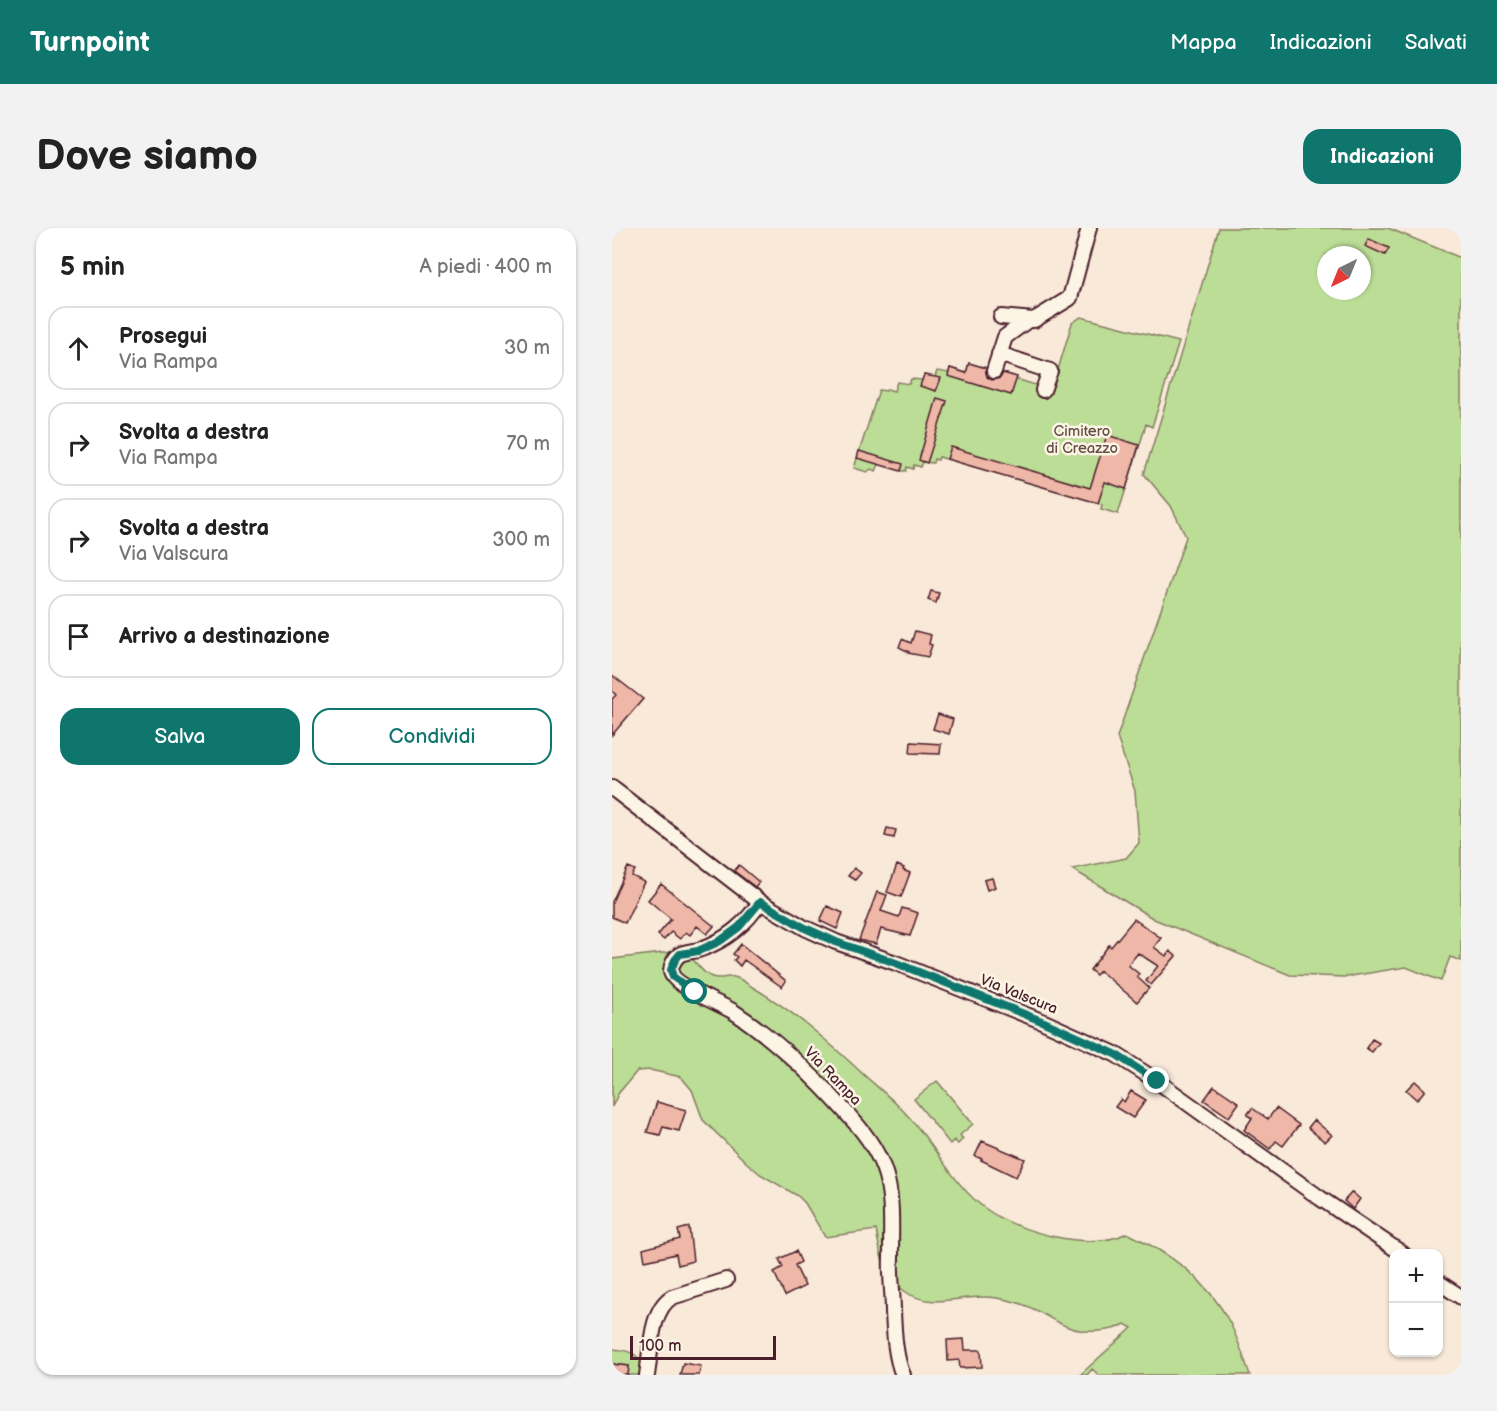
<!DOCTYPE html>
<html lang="it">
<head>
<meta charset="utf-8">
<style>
  :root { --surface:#fff; --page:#f2f2f2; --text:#222; --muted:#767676; --line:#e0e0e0; --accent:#0f766e }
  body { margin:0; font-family:"Balsamiq Sans",sans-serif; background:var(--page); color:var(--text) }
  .controls { position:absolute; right:18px; bottom:18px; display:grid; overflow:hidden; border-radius:12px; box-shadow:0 2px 4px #0004 }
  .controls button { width:54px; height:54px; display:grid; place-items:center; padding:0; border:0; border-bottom:2px solid var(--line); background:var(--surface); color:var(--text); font:30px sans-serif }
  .compass { position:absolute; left:705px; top:18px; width:54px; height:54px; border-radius:50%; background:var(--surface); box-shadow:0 2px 4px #0004; rotate:223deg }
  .scale { position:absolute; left:18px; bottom:15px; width:146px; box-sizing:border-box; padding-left:6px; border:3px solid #4a1f2b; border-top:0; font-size:16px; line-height:21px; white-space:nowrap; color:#4a1f2b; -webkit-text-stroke:4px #fcf5e5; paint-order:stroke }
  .stop { position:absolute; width:18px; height:18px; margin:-14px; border:4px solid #0f766e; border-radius:50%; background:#fff }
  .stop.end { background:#0f766e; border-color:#fff; box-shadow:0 2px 6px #0008 }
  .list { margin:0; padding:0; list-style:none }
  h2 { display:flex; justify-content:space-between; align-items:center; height:78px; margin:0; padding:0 24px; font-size:26px }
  h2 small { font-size:20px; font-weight:400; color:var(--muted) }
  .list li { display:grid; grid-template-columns:39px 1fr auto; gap:18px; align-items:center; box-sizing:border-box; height:84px; margin:0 12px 12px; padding:0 12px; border:2px solid var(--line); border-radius:18px }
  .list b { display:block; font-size:22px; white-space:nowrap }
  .list p { margin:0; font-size:20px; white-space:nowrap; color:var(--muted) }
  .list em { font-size:20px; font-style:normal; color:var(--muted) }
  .actions { display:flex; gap:12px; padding:18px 24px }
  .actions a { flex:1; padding:14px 0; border:2px solid var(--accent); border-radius:18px; text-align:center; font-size:21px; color:var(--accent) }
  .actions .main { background:var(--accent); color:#fff }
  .icon { flex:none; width:33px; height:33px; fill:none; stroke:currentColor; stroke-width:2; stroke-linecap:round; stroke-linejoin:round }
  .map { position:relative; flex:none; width:849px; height:1147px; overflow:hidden; border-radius:18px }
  header { display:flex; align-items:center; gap:36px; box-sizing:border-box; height:84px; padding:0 30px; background:var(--accent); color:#fff }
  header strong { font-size:28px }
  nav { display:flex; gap:33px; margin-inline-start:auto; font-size:21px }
  .intro { display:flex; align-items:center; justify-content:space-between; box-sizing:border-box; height:144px; padding:0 36px }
  h1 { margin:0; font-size:42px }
  .button { padding:15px 27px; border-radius:18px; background:var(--accent); color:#fff; font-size:21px; font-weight:700 }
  main { display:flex; gap:36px; padding:0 36px }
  aside { flex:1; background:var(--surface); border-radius:18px; box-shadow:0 2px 4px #0004 }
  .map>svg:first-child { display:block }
</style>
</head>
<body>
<header>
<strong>Turnpoint</strong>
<nav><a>Mappa</a><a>Indicazioni</a><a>Salvati</a></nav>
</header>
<div class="intro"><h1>Dove siamo</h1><a class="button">Indicazioni</a></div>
<main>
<aside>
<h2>5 min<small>A piedi · 400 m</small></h2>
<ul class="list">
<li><svg class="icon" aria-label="ahead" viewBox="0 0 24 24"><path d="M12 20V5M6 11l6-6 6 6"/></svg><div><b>Prosegui</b><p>Via Rampa</p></div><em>30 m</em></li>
<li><svg class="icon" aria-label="right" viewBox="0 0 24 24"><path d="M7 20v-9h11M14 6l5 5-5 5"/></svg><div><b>Svolta a destra</b><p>Via Rampa</p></div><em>70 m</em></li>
<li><svg class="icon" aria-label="right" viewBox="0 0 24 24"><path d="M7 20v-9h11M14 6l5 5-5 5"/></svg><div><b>Svolta a destra</b><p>Via Valscura</p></div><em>300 m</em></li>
<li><svg class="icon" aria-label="arrive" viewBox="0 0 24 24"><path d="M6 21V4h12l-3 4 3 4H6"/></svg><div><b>Arrivo a destinazione</b></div></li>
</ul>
<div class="actions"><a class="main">Salva</a><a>Condividi</a></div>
</aside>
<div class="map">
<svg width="849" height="1147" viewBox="0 0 849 1147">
  <rect width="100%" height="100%" fill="#f9e9d9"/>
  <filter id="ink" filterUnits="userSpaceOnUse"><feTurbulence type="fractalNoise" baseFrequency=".0167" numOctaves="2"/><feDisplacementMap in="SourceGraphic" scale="12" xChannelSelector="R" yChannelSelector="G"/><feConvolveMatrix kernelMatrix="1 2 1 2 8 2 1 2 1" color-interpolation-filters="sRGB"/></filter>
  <g filter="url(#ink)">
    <path fill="#bcdd96" stroke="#837e60" stroke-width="1.5" fill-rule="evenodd" d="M607 0H776L849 30V733L838 729 829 753 794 739 733 749 678 747 542 691 460 641 514 630 527 615 523 563 505 509 574 309 559 278 532 246ZM714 27H750V63H714Z
      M469 89 567 114 540 199 534 196 533 200 506 286 489 281 490 276 327 229 326 232 322 231 321 235 311 234 309 239 302 237 301 241 295 239 294 243H291L267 236 264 243 259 241 255 244 242 240 267 162 274 163 275 161 282 163 285 154 297 156 299 151 310 152 312 147 323 149 325 143 337 145 338 140 354 145 357 135 405 149 404 151 430 159V162L439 165 460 95Z
      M59 724C64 725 73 725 77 728 85 734 89 745 100 749 107 752 115 748 122 749 129 750 136 757 142 760 183 784 218 815 252 847 271 864 291 880 307 901 327 926 347 962 374 981 406 1004 478 1024 515 1005 559 1026 595 1051 618 1095 626 1111 632 1130 638 1147H487L480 1141 475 1147H468L520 1100 513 1096C504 1101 498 1102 487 1103 447 1106 436 1082 403 1074 393 1071 381 1069 371 1069 343 1069 316 1081 291 1062 269 1046 269 1026 264 1002L213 1009 193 975 186 968 148 946 135 935 91 892 80 862 69 849 38 842 25 843 6 866 0 879V731Z
      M325 853 361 896 348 907 351 911 346 916 342 912 338 916 302 871Z
      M0 1121C20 1122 30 1127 33 1147H16L17 1138 0 1136Z"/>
    <path fill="#efb7a7" stroke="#4a1f2b" stroke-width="1.5" d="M757 11 777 20 773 27 753 18Z
      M357 135 374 140 375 149 380 152 388 150 391 145 405 149 399 167 336 148 338 140 354 145Z
      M312 147 329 150 324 163 308 158Z
      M325 170 335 173 315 235 307 232Z
      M495 207 527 217 514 261 493 254 486 275 335 231 339 219 478 260Z
      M247 223 291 236 289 243 245 230Z
      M319 363 327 365 324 375 316 372Z
      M303 403 319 407 317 416 320 417 316 429 296 425 297 424 287 419 290 411 299 415Z
      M0 447 31 471 0 507V471L4 467 0 463Z
      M326 486 341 491 337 506 321 501Z
      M299 514 329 516 328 526 298 525Z
      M275 600 284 602 282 610 273 608Z
      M127 637 147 654 143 659 122 643Z
      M285 637 292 640 291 642 298 645 289 669 275 664Z
      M16 639 23 642 20 648 32 654 13 695 0 689V674Z
      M242 640 249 645 243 652 236 648Z
      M380 650 383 659 375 662 372 652Z
      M49 656 102 698 95 706 85 698 78 707 74 704 68 711 59 704 52 712 46 707 59 691 36 672Z
      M265 664 275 667 269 683 287 689 290 680 306 685 298 708 269 701 264 716 247 712Z
      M215 678 231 685 225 701 208 693Z
      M522 691 549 710 542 719 554 728 558 723 564 728 539 757 534 753 546 738 526 725 516 737 527 746 525 749 537 760 525 774 488 743 484 747 478 742 497 717 499 719Z
      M129 716 174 753 170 759 132 732 128 738 122 732 125 729 121 726Z
      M760 811 767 815 760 824 754 820Z
      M803 853 813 862 805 872 794 862Z
      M602 858 627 875 617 889 592 872Z
      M519 863 534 872 521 890 503 879 509 871 512 874Z
      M45 874 74 882 67 903 51 899 48 907 35 904Z
      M640 880 656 891 664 880 687 897 671 918 664 913 658 921 632 902 640 890 635 887Z
      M702 892 720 907 713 914 696 900Z
      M370 913 413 931 404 949 369 932 370 931 363 928Z
      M740 964 748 971 741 981 732 973Z
      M77 999 81 1033 66 1037 64 1026 33 1033 31 1021 68 1011 66 1002Z
      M184 1023 189 1034 183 1037 193 1058 173 1068 162 1044 171 1039 167 1031Z
      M352 1111 353 1122H369L370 1139 348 1140 347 1132 336 1133 335 1112Z
      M71 1135 89 1138 87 1147H68Z
      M0 1136 17 1138 16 1147H0Z"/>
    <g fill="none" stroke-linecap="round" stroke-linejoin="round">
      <g stroke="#4a1f2b" stroke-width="18">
        <path id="minor" d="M389 89 422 92 458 70 477 0
          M387 126 438 143 431 162
          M382 143 393 109 416 92
          M0 560 148 674 193 700 224 714 284 735 432 794 503 826 545 853 708 970 791 1026
          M148 674C135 695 113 713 89 721 82 724 73 723 67 727 63 730 59 737 59 743 59 757 110 776 122 784 169 815 209 855 246 898 284 943 279 975 279 1030 278 1048 281 1066 281 1084 282 1104 283 1129 291 1147
          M826 1054 849 1069
          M35 1147C39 1124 38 1082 60 1069L114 1052"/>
      </g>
      <use href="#minor" stroke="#fcf5e5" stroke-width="14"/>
    </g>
  </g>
  <g fill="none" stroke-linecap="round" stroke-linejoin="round" filter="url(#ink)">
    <path stroke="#0f766e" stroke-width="8" d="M83 764 61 749 59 742 63 732 68 726 86 723 108 713 127 699 148 674 193 700 224 714 284 735 432 794 503 826 545 853"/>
  </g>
  <g text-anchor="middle" stroke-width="5" stroke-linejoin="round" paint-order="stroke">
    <g font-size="15" fill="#664e46" stroke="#fcf5e5">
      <text x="470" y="208">Cimitero<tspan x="470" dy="17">di Creazzo</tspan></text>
    </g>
    <g font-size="15" fill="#4a1f2b" stroke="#fcf5e5">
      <text transform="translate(407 766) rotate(22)" y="5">Via Valscura</text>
      <text transform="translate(221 848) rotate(46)" y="5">Via Rampa</text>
    </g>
  </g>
</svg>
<div class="controls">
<button>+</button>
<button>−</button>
</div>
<svg class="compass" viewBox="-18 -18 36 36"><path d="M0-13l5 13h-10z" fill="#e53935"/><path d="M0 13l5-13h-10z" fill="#767676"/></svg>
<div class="scale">100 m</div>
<div class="stop" style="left:83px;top:764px"></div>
<div class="stop end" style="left:545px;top:853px"></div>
</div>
</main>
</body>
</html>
